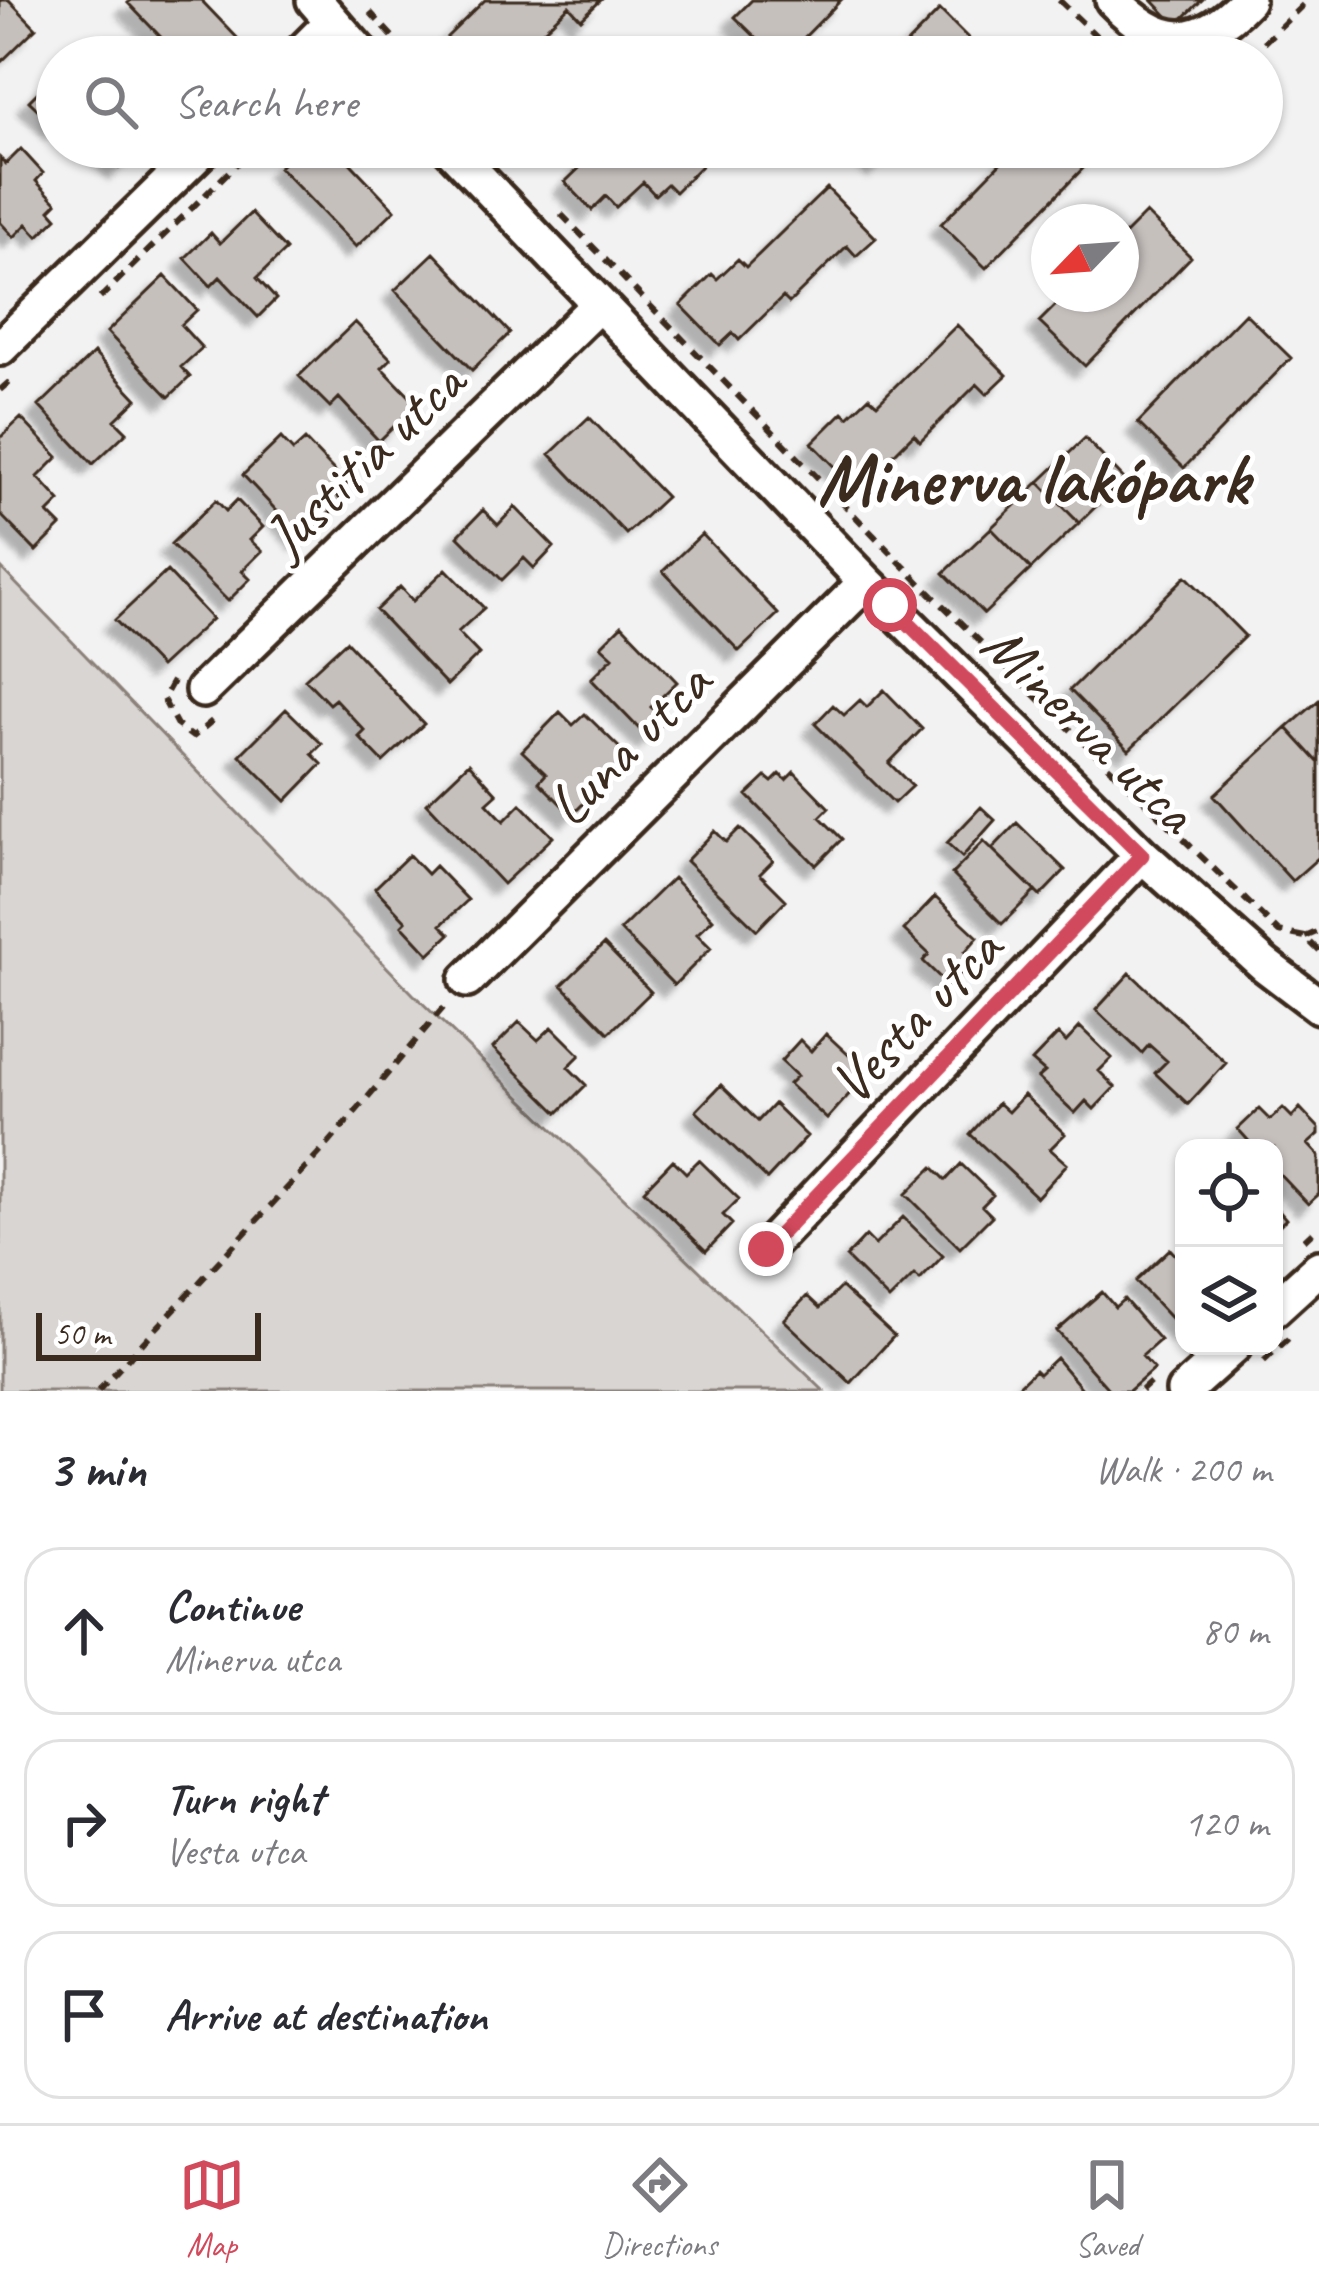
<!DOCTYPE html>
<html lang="en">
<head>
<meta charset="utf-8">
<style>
  :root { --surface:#fff; --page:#f2f2f3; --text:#2b2b33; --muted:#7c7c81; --line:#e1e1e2; --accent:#d1495b }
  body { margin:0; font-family:Caveat,sans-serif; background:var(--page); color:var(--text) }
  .controls { position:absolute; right:36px; bottom:36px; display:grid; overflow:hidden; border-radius:24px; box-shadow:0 3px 9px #0004 }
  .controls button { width:108px; height:108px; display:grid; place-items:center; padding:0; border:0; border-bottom:3px solid var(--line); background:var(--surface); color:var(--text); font:60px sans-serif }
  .compass { position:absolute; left:1031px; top:204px; width:108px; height:108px; border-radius:50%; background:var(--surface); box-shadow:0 3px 9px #0004; rotate:245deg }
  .scale { position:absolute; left:36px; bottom:30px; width:225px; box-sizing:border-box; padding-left:12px; border:6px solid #3b2a1e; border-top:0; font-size:33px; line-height:42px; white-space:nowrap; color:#3b2a1e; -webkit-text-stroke:9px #fff; paint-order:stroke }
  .stop { position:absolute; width:36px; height:36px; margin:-27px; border:9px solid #d1495b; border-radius:50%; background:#fff }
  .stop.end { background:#d1495b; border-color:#fff; box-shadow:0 3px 12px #0008 }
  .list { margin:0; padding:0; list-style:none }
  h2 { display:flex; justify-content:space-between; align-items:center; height:156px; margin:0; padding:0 48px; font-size:51px }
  h2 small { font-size:39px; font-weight:400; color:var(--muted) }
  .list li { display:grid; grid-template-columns:78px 1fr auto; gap:36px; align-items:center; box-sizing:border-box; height:168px; margin:0 24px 24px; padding:0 24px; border:3px solid var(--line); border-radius:36px }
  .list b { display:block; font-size:45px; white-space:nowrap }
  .list p { margin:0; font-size:39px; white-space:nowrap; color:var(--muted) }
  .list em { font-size:39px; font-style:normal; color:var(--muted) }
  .icon { flex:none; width:66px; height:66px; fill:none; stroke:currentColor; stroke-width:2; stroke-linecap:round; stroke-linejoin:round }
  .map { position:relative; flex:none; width:1319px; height:1391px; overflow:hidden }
  .search { position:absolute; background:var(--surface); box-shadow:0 3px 9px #0004; left:36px; right:36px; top:36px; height:132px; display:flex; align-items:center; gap:30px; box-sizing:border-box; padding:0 42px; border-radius:66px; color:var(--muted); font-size:45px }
  .sheet { height:732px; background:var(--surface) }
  nav { display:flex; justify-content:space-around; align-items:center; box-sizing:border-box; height:168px; border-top:3px solid var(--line); background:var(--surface); font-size:33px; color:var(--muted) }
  nav a { display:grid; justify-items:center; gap:6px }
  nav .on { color:var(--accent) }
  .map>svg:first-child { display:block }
</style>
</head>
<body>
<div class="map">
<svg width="1319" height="1391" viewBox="0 0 1319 1391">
  <defs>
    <filter id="shadow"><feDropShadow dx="-11" dy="11" stdDeviation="3" flood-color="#0004"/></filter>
  </defs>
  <rect width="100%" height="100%" fill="#f3f2f2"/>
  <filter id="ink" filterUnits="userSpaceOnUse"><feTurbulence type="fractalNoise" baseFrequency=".00833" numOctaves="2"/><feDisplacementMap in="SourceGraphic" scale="24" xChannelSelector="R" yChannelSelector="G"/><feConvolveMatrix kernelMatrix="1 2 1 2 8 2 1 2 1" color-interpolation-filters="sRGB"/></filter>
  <g filter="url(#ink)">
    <path fill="#d8d5d2" stroke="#8a8078" stroke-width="3" d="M0 567 413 994 824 1391H0Z"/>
    <path fill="#c6c0bd" stroke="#3b2a1e" stroke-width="3" filter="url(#shadow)" d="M0 0H9L36 28 0 63Z
      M131 0H201L244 45 232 57H180L128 3Z
      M485 0H601L581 19 569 6 524 49 532 57H466L447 37Z
      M752 0H841L785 57H776L735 17Z
      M1152 0H1202L1176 25Z
      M940 10 985 55 983 57H894Z
      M87 44 100 57H73Z
      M57 73V128L29 101Z
      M99 147H135L137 150 119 168Z
      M300 147H335L395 210 356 247 279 167Z
      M601 147H695L707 160 675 192 667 184 655 195 643 182 616 207 606 196 592 210 565 182Z
      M859 147H895L878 165Z
      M1016 147H1081L1093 158 986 268 941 224Z
      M21 149 43 173 36 181 57 203 50 210 57 218 38 236 27 224 14 237 0 222V158L6 164Z
      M827 188 876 238 856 256 847 246 789 303 783 297 739 340 733 333 720 345 681 305 712 274 717 279 738 259 746 267Z
      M251 213 286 250 257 278 276 299 258 317 220 277 211 286 185 258 211 233 220 243Z
      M1146 213 1191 257 1085 366 1039 322 1067 294H1121V238Z
      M434 253 510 333 472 370 395 290Z
      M165 276 197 310 181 325 202 348 181 367 190 377 169 397 107 332Z
      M1245 313 1291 358 1184 468 1138 423Z
      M355 322 391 359 382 368 417 404 379 441 339 398 330 407 299 376Z
      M957 325 1007 375 987 394 977 384 920 441 914 434 870 478 864 471 851 483 812 443 843 412 848 417 869 397 877 404Z
      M94 353 137 399 115 420 127 432 93 464 39 406Z
      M589 417 666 497 626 534 550 454Z
      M21 418 58 457 38 477 60 501 48 513 61 526 36 551 0 514V438Z
      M281 438 293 451 305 440 347 484 336 495 342 501 303 539 243 475Z
      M1085 438 1124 479 1079 523 1039 482Z
      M1039 482 1079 523 1031 569 991 528Z
      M216 500 226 511 237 500 263 527 250 540 262 551 242 571 250 579 228 601 171 544Z
      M515 507 554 547 534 568 524 558 502 580 458 536 483 510 498 525Z
      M991 528 1031 569 984 614 944 573Z
      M702 534 778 614 739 651 663 571Z
      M446 569 484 608 458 632 479 654 447 685 376 610 400 587 413 601Z
      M167 571 212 619 160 667 115 620Z
      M1186 576 1245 636 1129 750 1070 690Z
      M622 625 677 682 651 707 665 721 648 738 591 679 613 657 601 646Z
      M346 641 424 724 383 762 359 737 365 731 335 699 329 704 305 679Z
      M884 690 922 729 889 763 912 786 894 803 815 724 833 705 844 715 860 700 867 707Z
      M1319 700V763L1287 728Z
      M286 709 322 744 312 754 322 764 286 801 240 755Z
      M560 712 573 725 585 714 629 757 572 815 539 782 546 774 522 751Z
      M1287 728 1319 763V857L1292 881 1214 795Z
      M469 763 497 794 487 803 504 821 521 804 553 837 503 884 427 803Z
      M794 772 829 808 820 817 842 839 816 865 747 795 766 777 772 782 780 774 786 780Z
      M981 807 995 820 962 857 947 843Z
      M1017 823 1065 870 1040 896 992 849Z
      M740 828 773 861 760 874 786 900 757 930 686 861 715 831 726 842Z
      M984 841 1035 891 1002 924 952 874Z
      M409 855 427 874 435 866 468 900 441 925 450 934 429 954 402 925 406 921 375 888Z
      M673 878 713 919 697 934 711 948 674 985 620 930Z
      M935 897 978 937 965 952 973 960 949 986 923 961 929 954 904 930Z
      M604 944 651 992 609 1033 562 985Z
      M1130 973 1226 1063 1188 1104 1155 1073 1167 1061 1149 1045 1142 1053 1096 1010Z
      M519 1022 538 1040 552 1027 580 1055 568 1067 586 1085 558 1113 493 1048Z
      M1080 1027 1112 1058 1099 1071 1115 1087 1094 1109 1086 1101 1075 1113 1038 1078 1045 1072 1032 1061 1058 1034 1066 1042Z
      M826 1034 868 1073 827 1119 789 1084 797 1076 781 1061 800 1040 811 1051Z
      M721 1085 758 1121 774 1104 807 1136 767 1179 696 1111Z
      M1024 1095 1065 1134 1050 1149 1067 1164 1037 1197 970 1134 998 1103 1008 1112Z
      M1283 1108 1292 1117 1300 1108 1319 1128V1134L1308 1144 1319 1156V1194L1308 1204 1274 1168V1148H1255L1238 1129 1259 1109 1270 1120Z
      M673 1160 686 1173 699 1160 739 1199 723 1215 732 1224 706 1251 644 1190Z
      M961 1164 993 1195 982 1206 992 1216 960 1248 906 1194 933 1167 946 1180Z
      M1274 1205 1286 1219 1274 1230Z
      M903 1217 943 1256 920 1280 914 1275 889 1300 846 1257 866 1236 875 1245Z
      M1170 1249 1182 1262 1184 1260 1183 1331 1136 1281Z
      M841 1287 894 1336 851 1383 784 1320 807 1296 820 1308Z
      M1102 1292 1115 1307 1124 1299 1160 1340 1142 1356 1154 1369 1129 1391H1110L1057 1331Z
      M1056 1358 1084 1391H1013L1035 1370 1039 1374Z"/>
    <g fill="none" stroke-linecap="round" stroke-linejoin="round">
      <g stroke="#3b2a1e" stroke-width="42">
        <path id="minor" d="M314 0 364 57
          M1113 0C1162 51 1199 50 1247 0
          M297 57 332 22
          M449 147 866 582 1142 855 1265 965 1319 1006
          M0 348 205 147
          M203 690 598 305
          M467 980 866 582
          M766 1249 1142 855
          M1274 1309 1319 1268
          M1184 1391 1234 1346"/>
      </g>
      <path stroke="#3b2a1e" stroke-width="6" stroke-dasharray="12 9" stroke-linecap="butt" d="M1059 0 1118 57
        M370 12 411 57
        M251 57 269 40
        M1249 57 1308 0
        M561 214 929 592 1279 932 1305 937 1319 951
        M100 298 254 147
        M0 390 15 377
        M173 681 163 699 177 725 193 737 212 721
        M1305 937 1319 931
        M1304 1240 1319 1226
        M1264 1361 1290 1337
        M98 1391 329 1143 449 1001
        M1141 1391 1156 1377"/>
      <use href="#minor" stroke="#fff" stroke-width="33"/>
    </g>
  </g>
  <g fill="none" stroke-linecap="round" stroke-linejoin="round" filter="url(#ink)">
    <path stroke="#d1495b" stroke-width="15" d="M766 1249 1142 855 890 605"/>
  </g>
  <g text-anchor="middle" stroke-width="10" stroke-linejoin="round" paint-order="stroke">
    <g font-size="60" fill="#3b2a1e" stroke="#fff">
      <text transform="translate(363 459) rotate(-44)" y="21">Justitia utca</text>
      <text transform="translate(1090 727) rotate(44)" y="21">Minerva utca</text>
      <text transform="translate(628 743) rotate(-45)" y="21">Luna utca</text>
      <text transform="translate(915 1015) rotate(-46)" y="21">Vesta utca</text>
    </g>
    <g font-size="72" font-weight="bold" fill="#3b2a1e" stroke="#fff">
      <text x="1033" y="503">Minerva lakópark</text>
    </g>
  </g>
</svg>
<div class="controls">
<button><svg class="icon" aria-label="locate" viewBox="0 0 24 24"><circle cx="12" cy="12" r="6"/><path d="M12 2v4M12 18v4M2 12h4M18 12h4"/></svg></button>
<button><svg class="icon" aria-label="layers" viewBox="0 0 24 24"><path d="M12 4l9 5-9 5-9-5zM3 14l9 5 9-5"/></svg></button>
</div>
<svg class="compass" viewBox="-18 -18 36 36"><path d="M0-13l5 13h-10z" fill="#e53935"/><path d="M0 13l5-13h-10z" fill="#7c7c81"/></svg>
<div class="scale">50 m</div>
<div class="stop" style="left:890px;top:605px"></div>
<div class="stop end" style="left:766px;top:1249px"></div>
<div class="search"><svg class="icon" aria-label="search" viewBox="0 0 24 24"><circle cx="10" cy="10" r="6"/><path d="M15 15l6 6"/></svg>Search here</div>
</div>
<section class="sheet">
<h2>3 min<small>Walk · 200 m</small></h2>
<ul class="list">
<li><svg class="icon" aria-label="ahead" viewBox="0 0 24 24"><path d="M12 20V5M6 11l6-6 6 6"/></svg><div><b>Continue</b><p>Minerva utca</p></div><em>80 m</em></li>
<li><svg class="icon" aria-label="right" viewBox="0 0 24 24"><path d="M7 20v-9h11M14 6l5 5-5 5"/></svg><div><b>Turn right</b><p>Vesta utca</p></div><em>120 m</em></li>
<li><svg class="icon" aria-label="arrive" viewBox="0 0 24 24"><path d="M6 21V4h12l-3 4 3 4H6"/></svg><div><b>Arrive at destination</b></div></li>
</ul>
</section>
<nav>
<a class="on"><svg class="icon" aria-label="map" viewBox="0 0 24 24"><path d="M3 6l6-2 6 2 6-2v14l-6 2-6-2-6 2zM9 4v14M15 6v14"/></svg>Map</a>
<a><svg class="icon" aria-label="directions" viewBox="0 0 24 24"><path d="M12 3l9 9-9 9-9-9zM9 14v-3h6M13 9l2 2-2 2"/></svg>Directions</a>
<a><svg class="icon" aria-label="saved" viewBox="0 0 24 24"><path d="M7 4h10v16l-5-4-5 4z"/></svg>Saved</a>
</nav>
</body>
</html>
